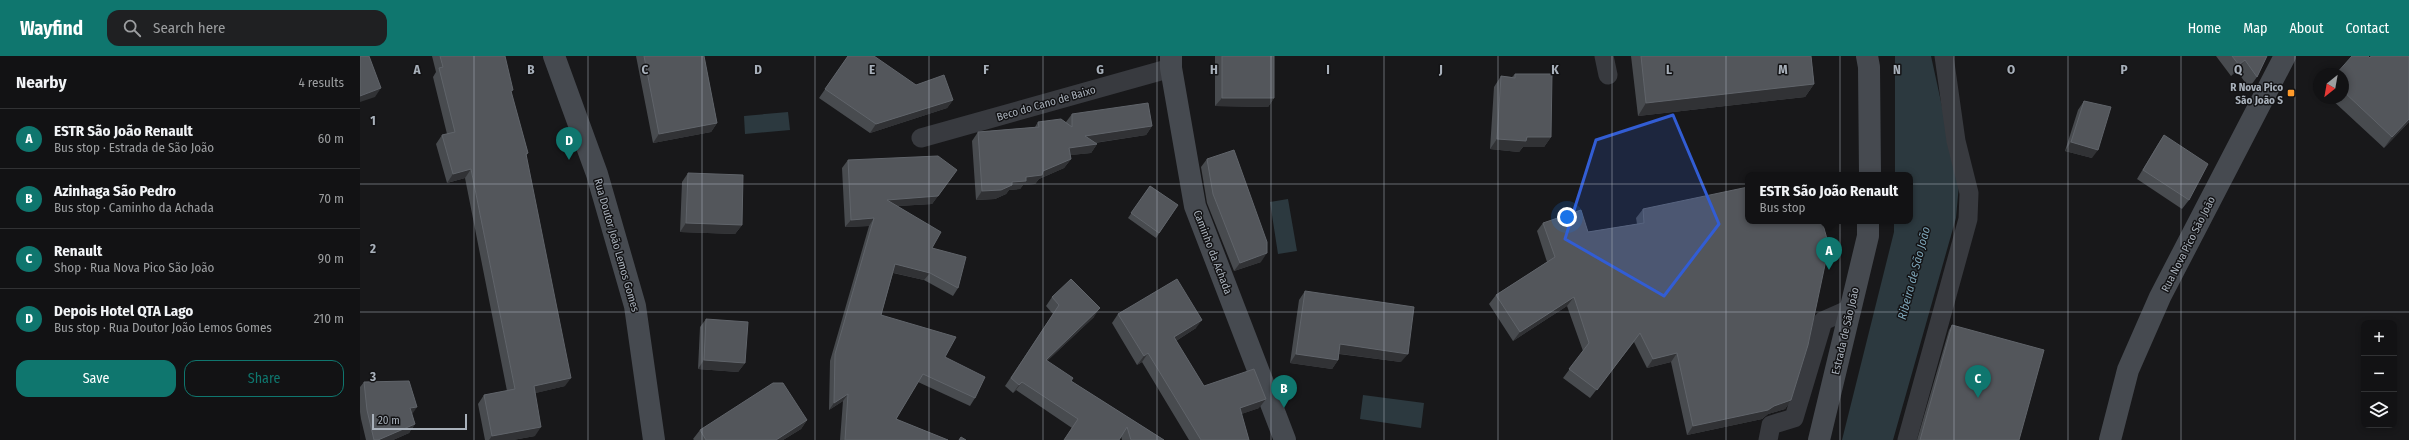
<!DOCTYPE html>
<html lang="en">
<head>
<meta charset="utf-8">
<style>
  :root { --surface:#121214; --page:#1f2022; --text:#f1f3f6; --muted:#9c9ea0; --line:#313234; --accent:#0f766e }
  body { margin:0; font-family:"Fira Sans Condensed",sans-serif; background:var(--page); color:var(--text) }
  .controls { position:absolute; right:12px; bottom:12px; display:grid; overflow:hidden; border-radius:8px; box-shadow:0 2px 6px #0003 }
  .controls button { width:36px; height:36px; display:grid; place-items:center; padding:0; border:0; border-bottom:1px solid var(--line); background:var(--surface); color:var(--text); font:20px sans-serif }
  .compass { position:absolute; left:1953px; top:12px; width:36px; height:36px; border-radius:50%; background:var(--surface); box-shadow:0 2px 6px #0003; rotate:211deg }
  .scale { position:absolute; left:12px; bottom:10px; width:95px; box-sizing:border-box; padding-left:4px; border:2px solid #a9b1bb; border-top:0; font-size:11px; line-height:14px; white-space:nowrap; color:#a9b1bb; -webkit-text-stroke:3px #131315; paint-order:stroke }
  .you { position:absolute; left:1207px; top:161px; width:14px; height:14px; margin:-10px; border:3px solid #fff; border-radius:50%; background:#1a73e8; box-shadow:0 0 0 6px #1a73e833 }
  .badge { display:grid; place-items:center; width:26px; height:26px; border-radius:50%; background:var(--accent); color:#fff; font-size:13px; font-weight:700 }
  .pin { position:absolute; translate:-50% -33px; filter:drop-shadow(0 1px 2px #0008) }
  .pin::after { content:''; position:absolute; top:21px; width:14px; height:12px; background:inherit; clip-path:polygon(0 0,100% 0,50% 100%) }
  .popup { position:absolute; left:1385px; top:116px; width:168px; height:52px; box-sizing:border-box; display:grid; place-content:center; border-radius:8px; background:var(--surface); filter:drop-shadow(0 1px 3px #0005); font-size:13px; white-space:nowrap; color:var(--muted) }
  .popup b { font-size:15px; color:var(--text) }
  .popup::after { content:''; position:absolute; left:50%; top:100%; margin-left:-8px; border:8px solid transparent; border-top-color:var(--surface) }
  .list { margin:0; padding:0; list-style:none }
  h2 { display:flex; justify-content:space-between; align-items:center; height:52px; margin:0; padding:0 16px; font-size:17px }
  h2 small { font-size:13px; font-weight:400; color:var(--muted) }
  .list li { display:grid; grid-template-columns:26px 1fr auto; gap:12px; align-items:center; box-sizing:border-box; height:60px; padding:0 16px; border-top:1px solid var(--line) }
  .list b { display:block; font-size:15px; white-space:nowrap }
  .list p { margin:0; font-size:13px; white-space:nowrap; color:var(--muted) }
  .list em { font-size:13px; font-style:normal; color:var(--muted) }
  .actions { display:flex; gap:8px; padding:12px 16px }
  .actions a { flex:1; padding:9px 0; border:1px solid var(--accent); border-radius:12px; text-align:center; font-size:14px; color:var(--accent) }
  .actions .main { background:var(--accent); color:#fff }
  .icon { flex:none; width:22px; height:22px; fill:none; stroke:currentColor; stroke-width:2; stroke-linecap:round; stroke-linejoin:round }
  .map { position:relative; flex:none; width:2049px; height:384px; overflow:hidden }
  header { display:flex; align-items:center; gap:24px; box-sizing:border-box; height:56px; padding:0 20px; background:var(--accent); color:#fff }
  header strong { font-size:19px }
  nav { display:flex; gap:22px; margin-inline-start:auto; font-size:14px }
  .search { width:280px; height:36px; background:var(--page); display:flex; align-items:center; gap:10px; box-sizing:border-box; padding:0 14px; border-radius:12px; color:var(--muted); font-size:15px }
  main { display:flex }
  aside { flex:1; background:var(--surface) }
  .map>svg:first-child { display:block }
</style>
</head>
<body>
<header>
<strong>Wayfind</strong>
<div class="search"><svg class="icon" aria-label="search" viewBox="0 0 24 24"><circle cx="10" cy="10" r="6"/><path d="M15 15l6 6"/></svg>Search here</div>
<nav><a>Home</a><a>Map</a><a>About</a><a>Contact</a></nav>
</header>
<main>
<aside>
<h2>Nearby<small>4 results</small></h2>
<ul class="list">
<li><span class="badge">A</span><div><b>ESTR São João Renault</b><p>Bus stop · Estrada de São João</p></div><em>60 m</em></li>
<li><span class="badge">B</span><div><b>Azinhaga São Pedro</b><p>Bus stop · Caminho da Achada</p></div><em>70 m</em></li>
<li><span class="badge">C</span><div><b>Renault</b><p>Shop · Rua Nova Pico São João</p></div><em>90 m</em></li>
<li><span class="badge">D</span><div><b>Depois Hotel QTA Lago</b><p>Bus stop · Rua Doutor João Lemos Gomes</p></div><em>210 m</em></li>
</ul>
<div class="actions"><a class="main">Save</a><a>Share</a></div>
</aside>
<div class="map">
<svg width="2049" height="384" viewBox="0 0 2049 384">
  <rect width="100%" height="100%" fill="#18181a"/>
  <path fill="#2c393f" d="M1535 0H1571L1599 128 1596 162 1533 384H1482L1534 176V165H1550V119H1535Z
    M428 56 430 74 385 78 384 60Z
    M928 143 937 195 918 198 910 146Z
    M1003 339 1064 347 1061 372 1000 363Z"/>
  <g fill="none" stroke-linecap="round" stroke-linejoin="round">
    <path stroke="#383a3f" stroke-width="19" d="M1244 0 1248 19
      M561 82 811 12
      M1408 384 1411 369 1434 362 1463 265 1490 253
      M1547 384 1608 163 1609 137 1596 85 1584 0"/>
    <path stroke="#464a50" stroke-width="22" d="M194 0 237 118 275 250 294 384
      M811 0V12L835 150 925 384
      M1507 0 1509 11 1510 119
      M1459 384 1508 180V165
      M1750 384 1768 314 1800 241 1925 0"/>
  </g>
  <path fill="#484b4f" d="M72 0H145L151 37 168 97 166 100 205 330 175 337V380L153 384H125L118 348 124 339 147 335 105 122 87 127 76 88 82 79 87 78 73 21 76 16Z
    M276 0H344L357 67 351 76 293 87Z
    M488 0 556 29 593 44 587 52 510 77 459 42Z
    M855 0H914V42L908 51 855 50Z
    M1271 0H1451L1454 28 1445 41 1278 60Z
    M1856 0H1907L1897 21 1889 32 1877 15 1871 20Z
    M1155 18 1191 81 1184 91H1163L1159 96 1130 93 1134 31 1141 20 1152 21Z
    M1983 18 2049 66 2024 92 1970 42H1983Z
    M1724 45 1732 102 1705 95 1718 54Z
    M712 58 792 70 786 79 735 87 737 88 731 97 710 99 711 103 704 112 679 123 675 128 663 129 660 133 649 134 646 138 635 143 616 144 612 85 618 76 675 71 678 66H706Z
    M1804 79 1829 144 1822 153 1777 123 1798 88Z
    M847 103 901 206 874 215 847 147 841 111Z
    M488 104 597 114 572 148 538 150 572 192 598 232 593 240 564 224 533 217 521 259 585 301 615 342 610 350 558 326 536 363 588 384H480L483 345 469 354 470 305 509 170 485 171 482 112Z
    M328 117 382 169 375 178 320 176 322 126Z
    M790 130 818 149 796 182 768 162Z
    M1283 153 1431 344 1425 353 1408 358 1402 363 1327 379 1311 306 1287 312 1274 286 1230 342 1203 322 1223 295 1207 250 1153 285 1129 248 1136 239 1187 206 1177 175 1183 167 1228 176 1277 168 1276 162Z
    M945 235 1041 306 979 298 978 304 972 313 930 307 939 244Z
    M692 241 734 261 687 305 711 325 804 384H762L761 380 712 372 656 334 653 337 645 330 693 258 686 250Z
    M758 258 836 272 816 285 844 330 899 352 881 358 889 384H829L782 306 777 309 752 267Z
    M346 263 385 307 378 316 338 313 340 271Z
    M1592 269 1659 384H1557L1589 274Z
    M4 326 52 358 55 368 49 377 33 384H6L1 363 0 356V331Z
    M447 364 441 373 423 384H334L333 383 340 374Z"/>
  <path fill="#313235" d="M1885 4 1877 15 1871 20 1879 9Z
    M1454 28 1445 41 1278 60 1286 47Z
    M21 32 15 41 0 46V40Z
    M862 42H914L908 51 855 50Z
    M593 44 587 52 510 77 516 68Z
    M2049 63V66L2024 92 2032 81Z
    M357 67 351 76 293 87 299 78Z
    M792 70 786 79 719 89 725 80Z
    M1167 81H1191L1184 91H1163L1159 96 1130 93 1137 83Z
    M1711 86 1738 94 1732 102 1705 95Z
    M737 88 731 97 702 100 709 92Z
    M711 103 704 112 679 123 675 128 663 129 660 133 649 134 646 138 635 143 616 144 622 135 683 115Z
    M111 113 105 122 87 127 93 118Z
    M597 114 572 148 522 151 527 144Z
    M514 162 509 170 485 171 491 164Z
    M326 167 382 169 375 178 320 176Z
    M907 197 901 206 874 215 880 207Z
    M535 208 570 217 564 224 530 216Z
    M1214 241 1207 250 1153 285 1160 276Z
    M740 252 734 261 680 312 686 304Z
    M842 264 836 272 808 290 814 281Z
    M980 288 1048 298 1041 306 974 297Z
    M788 297 782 306 777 309 784 300Z
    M1317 297 1311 306 1287 312 1293 303Z
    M936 298 978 304 972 313 930 307Z
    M344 304 385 307 378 316 338 313Z
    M211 322 205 330 168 339 174 330Z
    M662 326 656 334 653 337 659 329Z
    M488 338 483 345 469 354 474 347Z
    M906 343 899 352 873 361 880 352Z
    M1431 344 1425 353 1408 358 1402 363 1327 379 1333 370 1414 350Z
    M57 351 51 360 50 352Z
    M447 364 441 373 423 384H416Z
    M55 368 49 377 33 384H18Z
    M181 371 175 380 153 384H129L132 380Z"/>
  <path fill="#53565b" stroke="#60646a" d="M0 0H9L21 32 0 40Z
    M80 0H145L153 34 151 35 168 97 166 98 211 322 174 330 181 371 132 380 124 339 155 333 111 113 93 118 82 79 95 76 79 12 83 11Z
    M284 0H344L357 67 299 78Z
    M488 0H514L556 29 584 19 593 44 516 68 465 33Z
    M862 0H914V42H862Z
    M1281 0H1451L1454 28 1286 47Z
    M1872 0H1907L1897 21 1885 4 1879 9Z
    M1992 0H2008L2010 2 2011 0H2048L2049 1V63L2032 81 1983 35V18H1976Z
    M1155 18H1192L1191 81H1167L1166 85 1137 83 1141 20 1155 22Z
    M1724 45 1751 51 1738 94 1711 86Z
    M788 47 792 70 725 80 737 88 709 92 711 103 683 115 682 119 666 121V125L652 126V129L641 134 622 135 618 76 679 71 678 66 701 63 712 71V58Z
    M1804 79 1848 108 1829 144 1783 114Z
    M874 94 907 186V197L880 207 853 138 847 103Z
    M578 100 597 114 578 140 527 144 581 176 572 192 606 201 598 232 570 217 535 208 521 259 596 281 585 301 625 321 615 342 563 318 536 363 588 384H485L488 338 474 347 475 298 514 162 491 164 488 104Z
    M328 117 383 119 382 169 326 167Z
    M790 130 818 149 799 177 771 157Z
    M1388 131V165H1462L1469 190 1448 289 1431 344 1414 350 1408 354 1333 370 1317 297 1293 303 1280 277 1237 334 1209 313 1229 287 1214 241 1160 276 1136 239 1195 201 1183 167 1221 154 1228 176 1284 167 1283 153Z
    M711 223 740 252 686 304 713 322 711 325 804 384H771L767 371 759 384H704L718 363 662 326 659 329 651 322 699 249 692 241Z
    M817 223 842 264 814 281 844 330 894 313 906 343 880 352 889 384H841L788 297 784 300 758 258Z
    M945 235 1054 251 1048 298 980 288 978 304 936 298Z
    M346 263 388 266 385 307 344 304Z
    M1592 269 1684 294 1659 384H1560Z
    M49 325 57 351 50 352 55 368 18 384H14L7 354 4 326Z
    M413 327H423L447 364 416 384H346L340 374Z
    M601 381 606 384H599Z"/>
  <path fill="#325dd4" fill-opacity="0.2" stroke="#325dd4" stroke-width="3" stroke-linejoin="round" d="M1313 59 1359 168 1304 240 1205 183 1236 84Z"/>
  <path fill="none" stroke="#a9b1bb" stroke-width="1" stroke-opacity="0.55" d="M114 0V384M228 0V384M342 0V384M455 0V384M569 0V384M683 0V384M797 0V384M911 0V384M1024 0V384M1138 0V384M1252 0V384M1366 0V384M1480 0V384M1594 0V384M1708 0V384M1821 0V384M1935 0V384M0 128H2049M0 256H2049"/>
  <rect fill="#ff9b2b" stroke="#131315" stroke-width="1.5" x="1927" y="33" width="8" height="8" rx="2"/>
  <g text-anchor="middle" stroke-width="3" stroke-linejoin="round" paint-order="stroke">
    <g font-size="11" font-weight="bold" fill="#a9b1bb" stroke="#131315" text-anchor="end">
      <text x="1923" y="35">R Nova Pico<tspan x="1923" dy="13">São João S</tspan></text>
    </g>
    <g font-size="11" fill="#a9b1bb" stroke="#131315">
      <text transform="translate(686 47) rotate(-16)" y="4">Beco do Cano de Baixo</text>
      <text transform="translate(1828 188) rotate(-63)" y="4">Rua Nova Pico São João</text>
      <text transform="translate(257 189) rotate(74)" y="4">Rua Doutor João Lemos Gomes</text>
      <text transform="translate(853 196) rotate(69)" y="4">Caminho da Achada</text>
      <text transform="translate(1485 275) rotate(-77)" y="4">Estrada de São João</text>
    </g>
    <g font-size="12" font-style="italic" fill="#7da5b8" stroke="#131315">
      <text transform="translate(1554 217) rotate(-75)" y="4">Ribeira de São João</text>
    </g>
  </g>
  <g font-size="13" text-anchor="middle" font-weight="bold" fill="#a9b1bb" stroke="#131315" stroke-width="3" stroke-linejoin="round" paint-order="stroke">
    <text x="57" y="18">A</text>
    <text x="171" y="18">B</text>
    <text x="285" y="18">C</text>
    <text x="398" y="18">D</text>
    <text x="512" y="18">E</text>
    <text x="626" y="18">F</text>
    <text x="740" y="18">G</text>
    <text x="854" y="18">H</text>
    <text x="968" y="18">I</text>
    <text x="1081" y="18">J</text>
    <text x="1195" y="18">K</text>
    <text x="1309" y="18">L</text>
    <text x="1423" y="18">M</text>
    <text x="1537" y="18">N</text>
    <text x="1651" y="18">O</text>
    <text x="1764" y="18">P</text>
    <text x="1878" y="18">Q</text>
    <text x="13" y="69">1</text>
    <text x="13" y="197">2</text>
    <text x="13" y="325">3</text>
  </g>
</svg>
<div class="controls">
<button>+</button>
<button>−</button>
<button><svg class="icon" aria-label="layers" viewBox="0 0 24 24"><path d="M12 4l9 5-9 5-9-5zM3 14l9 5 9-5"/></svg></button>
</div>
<svg class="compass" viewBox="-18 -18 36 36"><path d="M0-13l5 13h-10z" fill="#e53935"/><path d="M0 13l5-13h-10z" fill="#9c9ea0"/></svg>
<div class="scale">20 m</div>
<div class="you"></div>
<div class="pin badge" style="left:1469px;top:214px">A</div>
<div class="popup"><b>ESTR São João Renault</b>Bus stop</div>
<div class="pin badge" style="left:924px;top:352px">B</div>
<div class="pin badge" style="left:1618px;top:342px">C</div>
<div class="pin badge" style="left:209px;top:104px">D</div>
</div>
</main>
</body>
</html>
